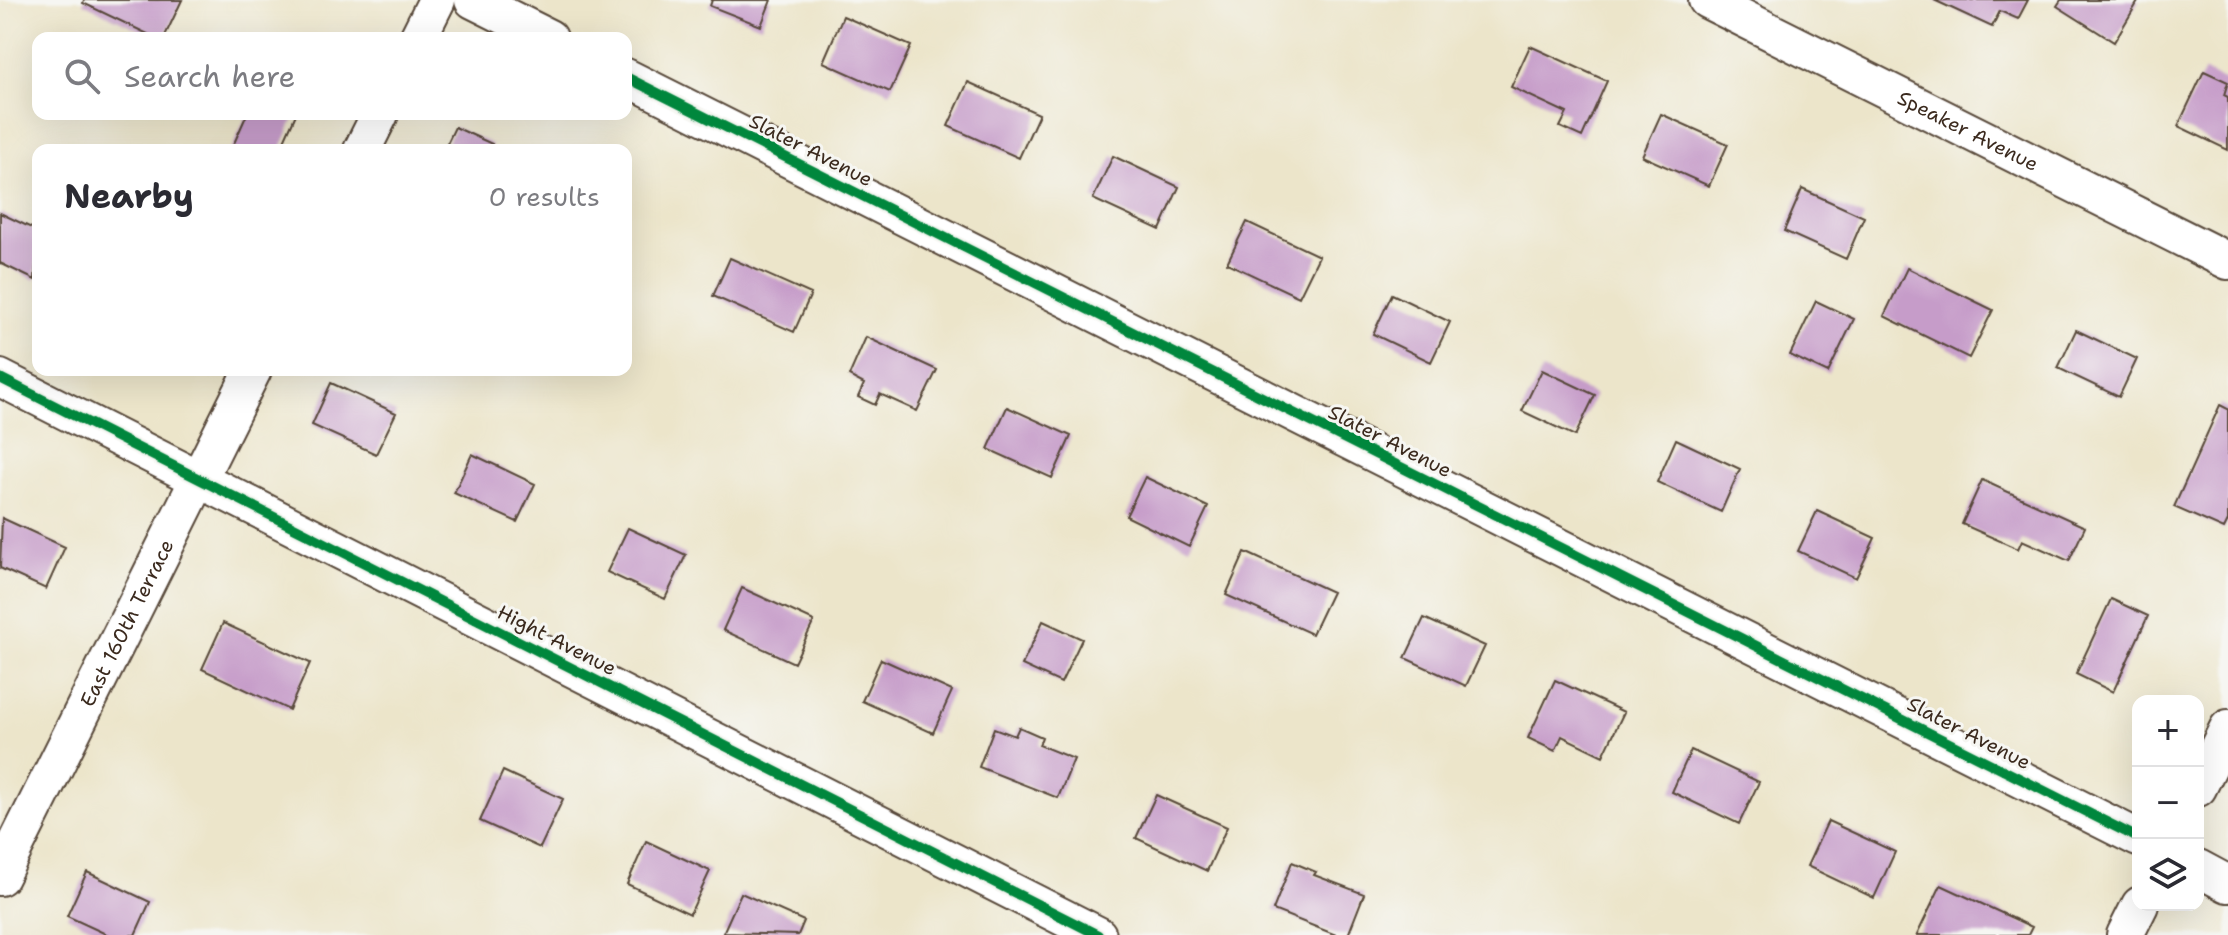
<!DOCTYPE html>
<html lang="en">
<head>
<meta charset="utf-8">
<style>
  :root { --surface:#fff; --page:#f2f2f3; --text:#2b2b33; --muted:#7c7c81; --line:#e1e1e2 }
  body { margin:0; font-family:"Shantell Sans",sans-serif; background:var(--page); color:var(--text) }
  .controls { position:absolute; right:24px; bottom:24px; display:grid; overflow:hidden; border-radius:16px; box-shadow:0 8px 32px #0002 }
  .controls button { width:72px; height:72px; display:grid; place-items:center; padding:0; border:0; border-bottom:2px solid var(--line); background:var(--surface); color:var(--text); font:40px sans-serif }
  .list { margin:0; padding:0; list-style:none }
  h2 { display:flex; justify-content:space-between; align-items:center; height:104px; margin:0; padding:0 32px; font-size:34px }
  h2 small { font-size:26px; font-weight:400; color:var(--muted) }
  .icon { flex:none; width:44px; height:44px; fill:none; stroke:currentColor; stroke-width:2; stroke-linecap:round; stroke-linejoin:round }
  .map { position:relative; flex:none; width:2228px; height:935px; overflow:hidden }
  .search { position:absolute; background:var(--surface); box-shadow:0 8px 32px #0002; left:32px; top:32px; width:600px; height:88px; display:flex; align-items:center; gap:20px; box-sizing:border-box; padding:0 28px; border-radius:16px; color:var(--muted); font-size:30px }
  .panel { position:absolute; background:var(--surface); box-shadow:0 8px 32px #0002; left:32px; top:144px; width:600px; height:232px; border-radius:16px }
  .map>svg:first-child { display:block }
</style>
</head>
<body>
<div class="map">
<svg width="2228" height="935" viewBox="0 0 2228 935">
  <rect width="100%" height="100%" fill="#f6f6f2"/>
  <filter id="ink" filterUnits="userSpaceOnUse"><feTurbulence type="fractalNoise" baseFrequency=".0125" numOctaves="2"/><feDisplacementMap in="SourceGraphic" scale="16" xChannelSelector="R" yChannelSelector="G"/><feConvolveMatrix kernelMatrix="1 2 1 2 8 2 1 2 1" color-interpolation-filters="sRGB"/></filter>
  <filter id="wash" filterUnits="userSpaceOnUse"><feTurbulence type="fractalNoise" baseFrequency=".006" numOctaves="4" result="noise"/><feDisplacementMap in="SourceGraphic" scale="32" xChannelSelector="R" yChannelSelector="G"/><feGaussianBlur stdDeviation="1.8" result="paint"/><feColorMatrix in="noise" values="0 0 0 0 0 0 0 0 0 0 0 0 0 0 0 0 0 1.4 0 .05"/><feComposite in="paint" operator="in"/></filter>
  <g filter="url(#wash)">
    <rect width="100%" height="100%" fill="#ece5ca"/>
    <g id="blocks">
      <path fill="#c69cc9" d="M84 0H182L164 38H156L83 3Z
        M712 0H771L761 26 710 6Z
        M1934 0H2028L2018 19 2000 11 1992 27Z
        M2061 0H2139L2114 42 2057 6Z
        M843 16 911 46 890 92 823 62Z
        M1530 46 1607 81 1582 137 1560 127 1567 113 1511 87Z
        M2204 71 2228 82 2224 95 2228 97V150L2178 126Z
        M968 82 1039 114 1019 158 948 126Z
        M247 114H296L280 150H231Z
        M1661 114 1728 144 1709 186 1642 156Z
        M455 127 492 144 489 150H444Z
        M1113 156 1179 187 1160 230 1093 199Z
        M1802 189 1864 217 1846 259 1784 231Z
        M0 213 38 231 35 280 0 263Z
        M1247 222 1319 256 1299 297 1227 263Z
        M730 258 811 294 794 332 713 296Z
        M1907 268 1993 310 1969 358 1884 316Z
        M1392 294 1450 322 1431 362 1373 334Z
        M1816 301 1854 319 1828 373 1790 355Z
        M2076 330 2137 359 2119 397 2058 368Z
        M866 337 937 370 917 411 880 394 875 405 858 397 864 384 849 376Z
        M1542 370 1595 395 1575 436 1522 411Z
        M331 383 396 413 376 454 312 425Z
        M2220 405 2228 409V521L2224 529 2174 507Z
        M1007 407 1071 436 1052 478 988 449Z
        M1676 439 1740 469 1721 512 1657 482Z
        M472 454 535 484 517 522 454 493Z
        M1145 477 1208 507 1189 547 1126 516Z
        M1982 480 2085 527 2069 561 2022 540 2018 549 1962 524Z
        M1817 511 1875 538 1856 578 1798 551Z
        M2 518 65 547 46 589 0 568Z
        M628 528 686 555 665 599 607 572Z
        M1245 552 1332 592 1312 634 1226 595Z
        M742 588 814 621 794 663 723 630Z
        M2111 599 2148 616 2113 692 2076 674Z
        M1424 618 1485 646 1466 686 1405 658Z
        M1043 621 1082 639 1061 683 1022 665Z
        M223 623 310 663 289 710 202 669Z
        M881 659 952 691 933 733 862 701Z
        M1555 680 1624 712 1603 756 1562 736 1555 751 1528 738Z
        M1019 727 1042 737 1039 745 1074 759 1058 798 979 767 994 728 1015 736Z
        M1691 750 1759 782 1739 824 1672 792Z
        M503 771 563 799 540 848 480 821Z
        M1156 795 1227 827 1207 871 1136 838Z
        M1828 821 1895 852 1874 898 1807 866Z
        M646 841 710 871 690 914 627 884Z
        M1292 862 1316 872 1314 875 1364 894 1348 935H1336L1273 910Z
        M87 872 150 902 135 935H108L67 916Z
        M1941 885 2032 927 2028 935H1917Z
        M741 893 804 921 798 935 723 933Z"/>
    </g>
  </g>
  <g filter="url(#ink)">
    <use href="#blocks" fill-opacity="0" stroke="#564638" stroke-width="2"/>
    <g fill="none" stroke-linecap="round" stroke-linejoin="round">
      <g stroke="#564638" stroke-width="40">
        <g id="minor">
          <path d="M473 0 549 38"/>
          <path id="s1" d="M1707 0 2228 261"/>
          <path d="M418 38 437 0"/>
          <path d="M626 77 2138 838"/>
          <path d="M362 150 380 114"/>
          <path d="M0 378 1098 935"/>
          <path d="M2198 788 2228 728"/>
          <path d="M2198 868 2228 884"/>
          <path id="s2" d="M0 877 253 370"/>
          <path d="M2125 935 2140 905"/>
        </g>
      </g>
      <use href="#minor" stroke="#fff" stroke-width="36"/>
      <g stroke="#f6f6f2" stroke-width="15">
        <path id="cycleway" d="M626 77 2138 838
          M0 378 1098 935"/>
      </g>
      <use href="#cycleway" stroke="#00873e" stroke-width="10"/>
    </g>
  </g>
  <g text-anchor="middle" stroke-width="6" stroke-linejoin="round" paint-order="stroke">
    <g font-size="20" fill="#3b2a1e" stroke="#f6f6f2">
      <text dy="7" stroke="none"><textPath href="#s1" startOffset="292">Speaker Avenue</textPath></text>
      <text transform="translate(811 150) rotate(27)" y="7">Slater Avenue</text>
      <text transform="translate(1390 441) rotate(27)" y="7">Slater Avenue</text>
      <text dy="7" stroke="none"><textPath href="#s2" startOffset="284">East 160th Terrace</textPath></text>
      <text transform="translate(557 640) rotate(27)" y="7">Hight Avenue</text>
      <text transform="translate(1969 733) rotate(27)" y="7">Slater Avenue</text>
    </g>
  </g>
</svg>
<div class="controls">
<button>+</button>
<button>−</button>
<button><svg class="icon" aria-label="layers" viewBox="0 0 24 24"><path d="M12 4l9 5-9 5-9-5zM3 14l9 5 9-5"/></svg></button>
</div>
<div class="search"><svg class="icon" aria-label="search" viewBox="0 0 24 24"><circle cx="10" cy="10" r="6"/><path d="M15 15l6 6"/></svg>Search here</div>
<section class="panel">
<h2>Nearby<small>0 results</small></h2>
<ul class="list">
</ul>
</section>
</div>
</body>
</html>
